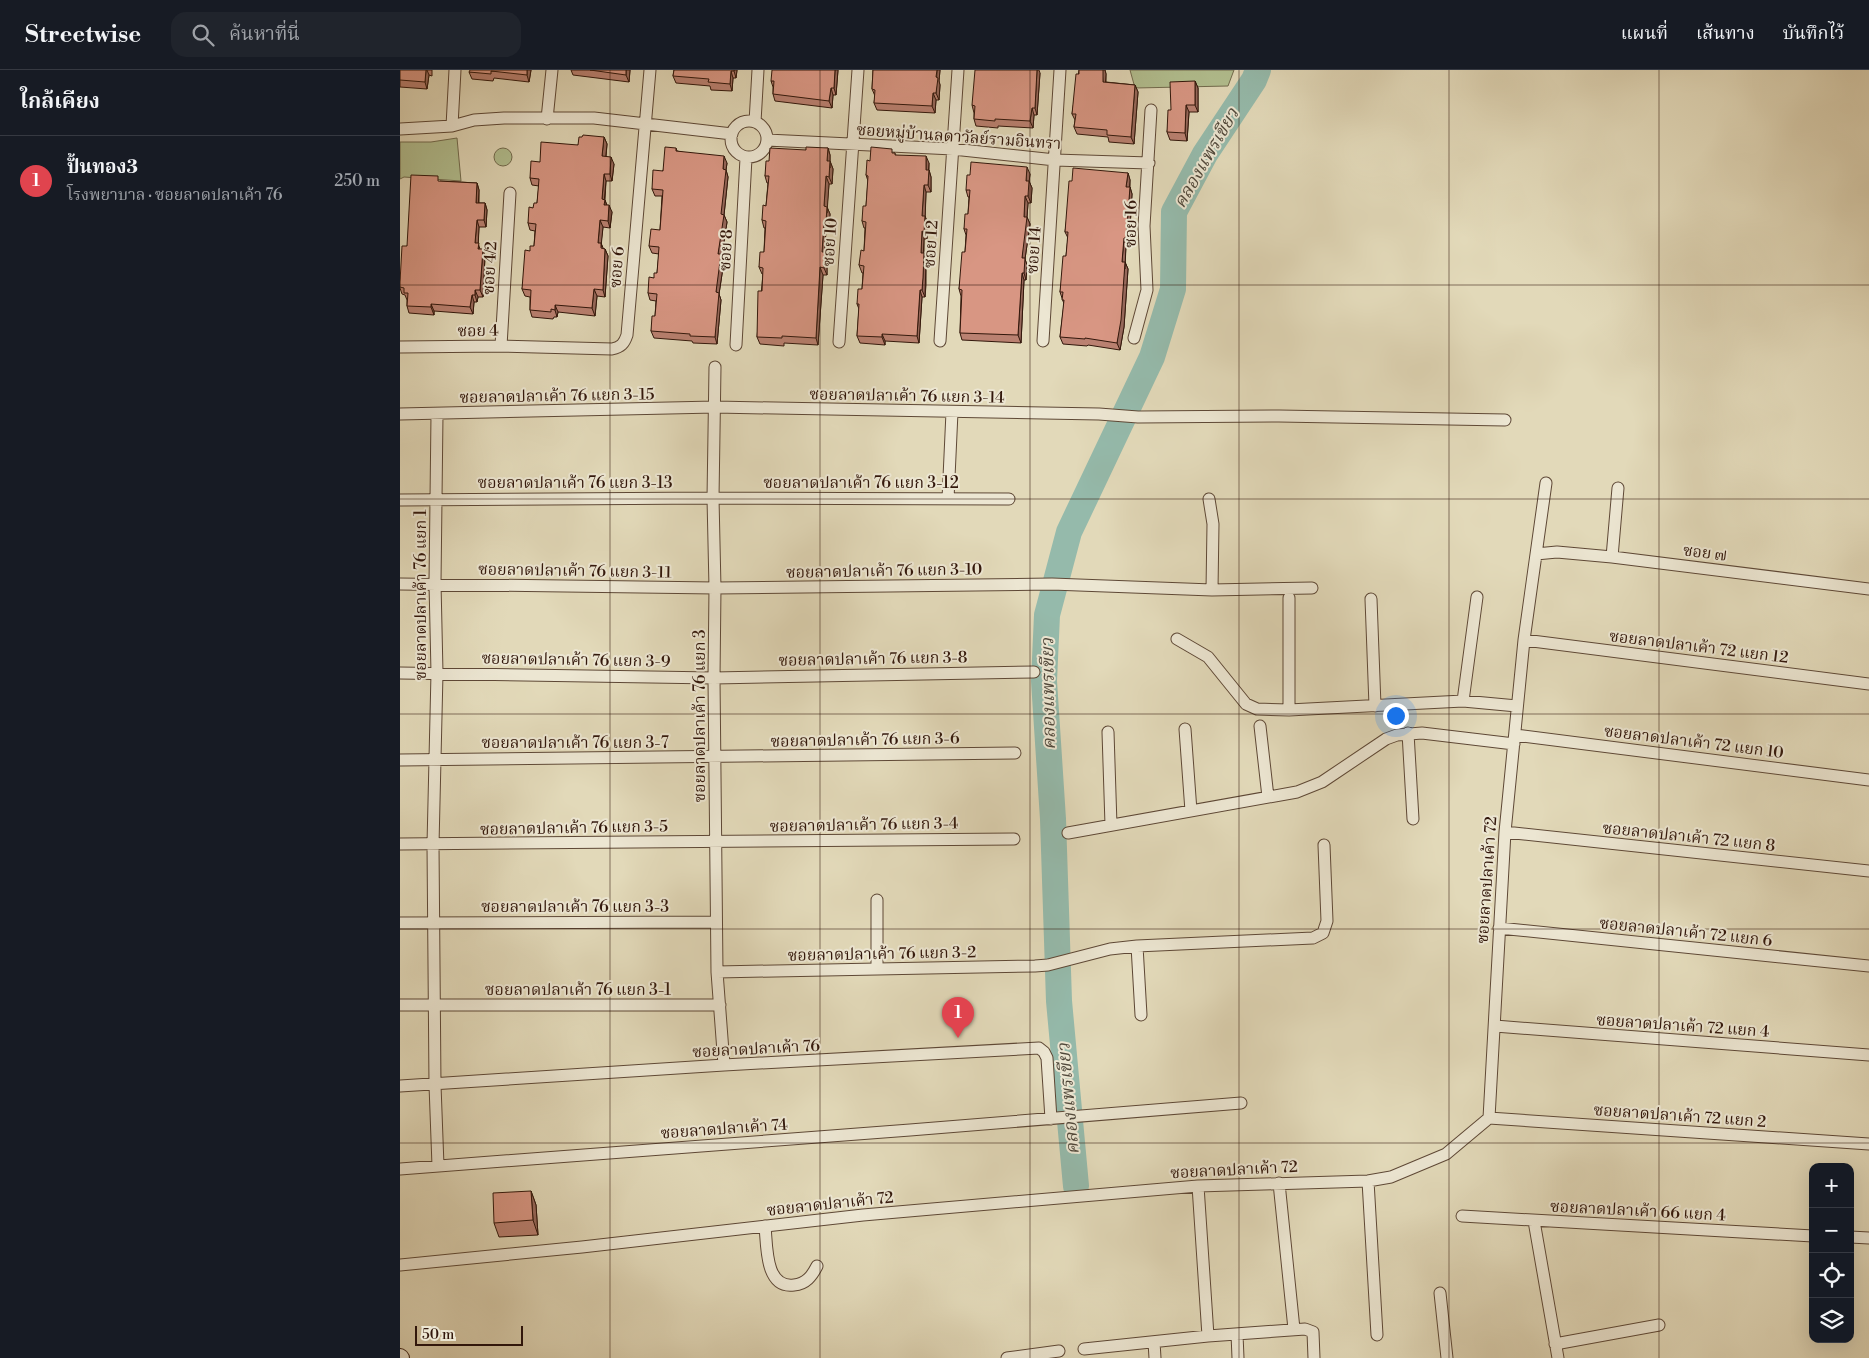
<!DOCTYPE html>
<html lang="th">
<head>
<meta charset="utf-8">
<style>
  :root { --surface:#171b24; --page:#20242c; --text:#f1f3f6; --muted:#9ea1a6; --line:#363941; --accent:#c59692 }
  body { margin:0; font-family:"Libre Bodoni","Noto Serif Thai",serif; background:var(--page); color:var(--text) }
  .controls { position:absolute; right:15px; bottom:15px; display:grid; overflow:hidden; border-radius:10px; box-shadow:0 5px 20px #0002 }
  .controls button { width:45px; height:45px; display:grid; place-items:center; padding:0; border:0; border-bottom:1px solid var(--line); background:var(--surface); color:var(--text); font:25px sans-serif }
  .scale { position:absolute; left:15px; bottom:12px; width:108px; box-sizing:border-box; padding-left:5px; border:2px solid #32170b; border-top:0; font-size:14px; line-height:18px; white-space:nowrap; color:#32170b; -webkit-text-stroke:4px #ece6d2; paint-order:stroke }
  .you { position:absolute; left:995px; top:645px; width:18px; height:18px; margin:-12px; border:4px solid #fff; border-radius:50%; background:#1a73e8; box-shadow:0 0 0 8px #1a73e833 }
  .badge { display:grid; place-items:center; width:32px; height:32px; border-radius:50%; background:var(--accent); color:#fff; font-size:16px; font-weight:700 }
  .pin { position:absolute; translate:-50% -41px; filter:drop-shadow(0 1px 2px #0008) }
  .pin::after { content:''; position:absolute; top:26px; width:18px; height:15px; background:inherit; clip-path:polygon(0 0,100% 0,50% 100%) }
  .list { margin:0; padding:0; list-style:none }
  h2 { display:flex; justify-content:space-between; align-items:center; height:65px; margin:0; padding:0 20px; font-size:21px }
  h2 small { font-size:16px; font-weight:400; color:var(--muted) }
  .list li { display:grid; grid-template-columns:32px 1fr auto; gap:15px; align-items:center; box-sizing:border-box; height:90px; padding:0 20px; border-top:1px solid var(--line) }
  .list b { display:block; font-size:19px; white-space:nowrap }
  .list p { margin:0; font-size:16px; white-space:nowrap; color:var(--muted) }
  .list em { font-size:16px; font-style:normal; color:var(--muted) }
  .icon { flex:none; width:28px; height:28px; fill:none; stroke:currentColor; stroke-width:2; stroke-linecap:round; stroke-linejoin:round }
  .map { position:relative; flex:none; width:1469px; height:1288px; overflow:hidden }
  header { display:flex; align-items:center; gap:30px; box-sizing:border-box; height:70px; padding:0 25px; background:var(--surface); border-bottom:1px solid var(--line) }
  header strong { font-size:24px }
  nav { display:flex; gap:28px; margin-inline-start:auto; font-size:18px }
  .search { width:350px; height:45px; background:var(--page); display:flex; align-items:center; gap:12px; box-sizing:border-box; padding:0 18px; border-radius:15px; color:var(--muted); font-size:19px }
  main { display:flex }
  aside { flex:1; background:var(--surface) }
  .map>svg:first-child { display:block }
</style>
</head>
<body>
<header>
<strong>Streetwise</strong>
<div class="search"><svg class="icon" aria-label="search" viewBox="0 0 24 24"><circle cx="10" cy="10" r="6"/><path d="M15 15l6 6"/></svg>ค้นหาที่นี่</div>
<nav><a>แผนที่</a><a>เส้นทาง</a><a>บันทึกไว้</a></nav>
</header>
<main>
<aside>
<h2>ใกล้เคียง<small></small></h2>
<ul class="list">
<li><span class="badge" style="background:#e0444e">1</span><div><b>ปั้นทอง3</b><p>โรงพยาบาล · ซอยลาดปลาเค้า 76</p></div><em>250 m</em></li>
</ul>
</aside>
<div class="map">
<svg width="1469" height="1288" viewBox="0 0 1469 1288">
  <rect width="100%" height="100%" fill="#e2d9b9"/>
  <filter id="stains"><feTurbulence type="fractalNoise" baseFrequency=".004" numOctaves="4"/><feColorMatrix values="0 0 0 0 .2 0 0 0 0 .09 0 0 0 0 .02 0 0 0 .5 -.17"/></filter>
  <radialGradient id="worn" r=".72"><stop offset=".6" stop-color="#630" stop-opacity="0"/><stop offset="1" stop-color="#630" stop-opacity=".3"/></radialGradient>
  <path fill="#b2bf90" stroke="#726b4e" d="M730 0H834L828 16 735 18Z
    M57 68 61 111 4 107 0 109V72H31Z
    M94 87a9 9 0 1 1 18 0a9 9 0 1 1-18 0Z"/>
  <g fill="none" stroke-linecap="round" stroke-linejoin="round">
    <path stroke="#95baab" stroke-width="26" d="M676 1116 659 931 653 749 644 611 647 545 669 462 752 287 773 219 774 142 805 84 854 10 858 0"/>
    <g stroke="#5e4836" stroke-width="13">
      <path id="minor" d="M147 49 152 0
        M331 69a18 18 0 1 1 36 0a18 18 0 1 1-36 0Z
        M355 52 358 0
        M52 56 55 0
        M0 59 52 56 74 50 104 48H194L332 64
        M367 70 553 79 655 90 749 93
        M734 268 747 220 744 156 751 40
        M540 271 558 0
        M643 271 660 0
        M439 272 458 0
        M336 275 346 88
        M101 276 110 123
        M0 277 101 276 212 279C221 277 224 274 227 265L250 0
        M315 297 313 428 315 518 314 608 317 902 324 995
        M0 344 315 337 699 344 738 347 879 346 1105 350
        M37 345 35 513 37 603 33 775 35 1015 38 1096
        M548 429 552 342
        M809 429 813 454 812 520
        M0 430 313 428 609 429
        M1136 484 1157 482 1212 487 1469 519
        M1212 487 1218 418
        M0 514 315 518 652 514 812 520 912 518
        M889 528V640
        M971 529 975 636
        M777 569 808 587 846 634 857 639 889 640 1063 631 1117 636
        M1124 570 1469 614
        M0 603 314 608 634 602
        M1063 631 1077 527
        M860 656 868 727
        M785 659 791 741
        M708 662 711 755
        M1008 663 1013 749
        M1115 665 1469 710
        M0 690 615 683
        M1105 762 1469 801
        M668 763 897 722 922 712 986 669 997 665 1022 663 1114 674
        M0 774 614 769
        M477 830V899
        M0 853 316 852
        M1099 858 1469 896
        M737 876 741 945
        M317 902 635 896 648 895 710 879 737 876 913 868 923 863 927 851 924 775
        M0 935H320
        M1095 956 1469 985
        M0 1016 324 995 639 978 644 982 647 988 651 1049
        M1089 1048 1469 1074
        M0 1099 510 1060 841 1033
        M968 1111 977 1265
        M879 1113 894 1259
        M798 1116 808 1266
        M1062 1146 1413 1166
        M1134 1151 1158 1288
        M365 1156C367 1176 365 1219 394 1215 406 1214 412 1206 417 1196
        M1450 1167 1469 1168
        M0 1195 182 1177 463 1145 798 1116 968 1111 991 1107 1046 1084 1089 1048 1105 762 1124 570 1146 413
        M1040 1223 1047 1288
        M837 1264 838 1288
        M754 1272 755 1288
        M1155 1274 1259 1255
        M684 1279 808 1266 905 1259 913 1262 914 1288
        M607 1288 659 1281"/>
    </g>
    <g stroke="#32170b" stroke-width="18">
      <path id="secondary" d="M0 1287 1 1288"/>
    </g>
    <use href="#minor" stroke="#ece6d2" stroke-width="11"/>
    <use href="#secondary" stroke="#ece6d2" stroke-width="16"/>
  </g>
  <path fill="#ba8171" stroke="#32170b" d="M0 0H32V6L29 5 27 19 0 17Z
    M131 0 129 12 94 8 93 11 72 9 69 2Z
    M171 0H230L229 12 173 5Z
    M274 0H337L336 8H333L332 21 311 20 310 16 276 13 273 6Z
    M438 0 436 25H433L432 38 375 31 373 24V17L371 11Z
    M473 0H540L539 11 540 15 539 30H536L535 43 477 40 474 33 475 26 472 19Z
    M679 0H705L706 4V12L735 15 738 22 734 74 709 72 708 67 677 64 674 57 675 50 672 44Z
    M640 3 637 45H634L633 58 598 56V58L576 56 574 49V43L572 35Z
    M795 11 798 18V42H789L787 71 770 70 767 62 771 40Z
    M204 67 207 74 206 87 214 94 212 111H206L205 130 207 135 212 142 210 158 203 157 201 173 203 179H205L208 186 205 227 197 226 195 246 158 242 157 247H154L153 249 132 247 130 240V227L125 226 122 219 130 181 134 176 135 161 130 160 128 153 133 138 137 133 139 116 132 115 130 108 140 92 178 75Z
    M276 78 277 81 327 93 326 100 328 107 324 145 327 152 322 185 324 191 319 224 321 230 317 274 293 273 292 271 254 268 251 261 255 246 256 231 250 230 248 223 254 208 257 203 259 184 252 183 249 176 260 160 262 126H255L252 119Z
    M428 78 430 85V91L433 99 432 114H429L427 137 430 144 429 159H426L425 182 427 189V205H423L418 275 384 273V276L360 274 357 267 363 204H362L359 197 364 182 365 158H364L362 150 366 136 368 113H367L365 106 369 91 406 80Z
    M494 83H495V85L529 93V100L531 107V122H526L525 146 528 154 527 169H524V183L526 190V215L525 227H522L519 273 485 271V275L460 273 457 266 459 239 457 234 462 219 463 203H462L459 195 464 181 465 158H464L462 151 466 136 468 111 466 105 470 91Z
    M728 103 730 110V117L732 124 729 175H726L725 192 728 199 724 257 720 280 688 275 687 276 663 274 660 267 664 234 660 222 666 186 668 168 665 162 672 111Z
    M630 104 629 111 632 118 631 133H628L627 147 630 154 625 189 627 195 626 210H624L621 273 562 270 560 263 561 226 559 219 565 182 566 165 564 159 568 144 569 127H568L566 120Z
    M40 111 77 113 79 120V133H85L87 140 86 157H79L78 173 80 179 85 186 83 227H78L77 232H74L73 244 34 241V245L9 243 7 236V230L5 225 2 224 0 218V212L7 176Z
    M131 1121 136 1135 138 1165 99 1167 94 1153Z"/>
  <path fill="#97695c" stroke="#32170b" d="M26 0H27L29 5 27 19 25 12Z
    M127 0H131L129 12 127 5Z
    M226 0H230L229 12 226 5Z
    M334 0H337L336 8 334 1Z
    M435 0H438L436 25 434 18Z
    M537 0H540L539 11 540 15 539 30 536 23Z
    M637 0H639L640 3 637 45 635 38Z
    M702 0H705L706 4 705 19 703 12Z
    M331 1 333 8 332 21 330 14Z
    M795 11 798 18V42L795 35Z
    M735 15 738 22 734 74 731 67Z
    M431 18 433 25 432 38 429 31Z
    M533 23 536 30 535 43 532 36Z
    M786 35 789 42 787 71 785 63Z
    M632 38 634 45 633 58 630 51Z
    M204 67 207 74 205 94 202 86Z
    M428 78 430 85V98L427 91Z
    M324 86 327 93 326 100 328 107 324 145 327 152 322 185 324 191 319 224 321 230 317 274 315 267 316 222 323 99Z
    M526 86 529 93 528 107 526 100Z
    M211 87 214 94 212 111 210 104Z
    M430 91 433 99 432 114 429 107Z
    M627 97 630 104 629 113V111L632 118 631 133 628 126 626 111Z
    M529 100 531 107V122L528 115Z
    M728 103 730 110 729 124 726 117Z
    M204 104 206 111 204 133 205 130 207 137V142L202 129Z
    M426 106 429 114 427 143 424 136Z
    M77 113 79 120 78 140 76 133Z
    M524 115 526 122 525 153 522 146Z
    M730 117 732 124 729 175 726 168Z
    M625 126 628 133 627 147 630 154 625 189 627 195 626 210 624 203 622 188Z
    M85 133 87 140 86 157 84 150Z
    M209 135 212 142 210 158 208 151Z
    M427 137 430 144 429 159 426 152Z
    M525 146 528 154 527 169 524 162Z
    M77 150 79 157 78 180 75 173Z
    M200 150 203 157 201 177V173L204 180 201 179 198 173Z
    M424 152 426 159 424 189 422 182Z
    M522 161 524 169 523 190 521 183Z
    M724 168 726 175 725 199 722 192Z
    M83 179 85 186 83 227 80 220Z
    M205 179 208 186 205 227 203 220Z
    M425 182 427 189V205L424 198Z
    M524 183 526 190 525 227 522 220Z
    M725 192 728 199 724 257 720 280 717 273Z
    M420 197 423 205 418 275 416 268Z
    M622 203 624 210 621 273 618 265Z
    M194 219 197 226 195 246 192 238Z
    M75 220 78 227 77 232 75 225Z
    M520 220 522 227 519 273 517 266Z
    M72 225 74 232 73 244 70 237Z
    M31 234 34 241V245L31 237Z
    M155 235 158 242 157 247 155 240Z
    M482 264 485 271V275L482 267Z
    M131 1121 136 1135 138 1165 133 1150Z"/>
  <path fill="#d89683" stroke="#32170b" d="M0 0H26L25 12 0 10Z
    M70 0H127V5L91 1V4L69 2Z
    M190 0H226V5Z
    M274 0H334V1H331L330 14 308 12 309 9 273 6Z
    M372 0H435L434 18H431L429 31 373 24 374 11H371Z
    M473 0H537L536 7 538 8 536 23H533L532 36 474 33 475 20 472 19Z
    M575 0H637L635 38H632L630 51 595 49V51L574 49 575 36 572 35Z
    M679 0H703V12L735 15 731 67 707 65V60L674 57 676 44H672L676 4H679Z
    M795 11V35H786L785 63 767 62 768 40H771L770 12Z
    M183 65 204 67 202 86 211 87 210 104H204L202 129 205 130 204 135H209L208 151 200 150 198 173H201V178L205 179 203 220 194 219 192 238 155 235V240L151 239V242L130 240 131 220 122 219 125 180 130 181V176H134L136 154 128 153 129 137 133 138 134 133H137L139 109 130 108 131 91 140 92 141 72 178 75 179 67H182Z
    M265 77 276 78V81L324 86 323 99 326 100 321 144 324 145 318 184H321L316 222 319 223 315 267 290 266V264L251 261 252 246H255L257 224 248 223 249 207 254 208V203H257L259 177 249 176 251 159 260 160 263 120 252 119 253 100 263 101Z
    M406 77 428 78 427 91H430L429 107 426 106 424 136 427 137 426 152H424L422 182H425L424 198 420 197 416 268 382 266V268L357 267 358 221H362L363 198 359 197 360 182H364L366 151 362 150 363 135 366 136 369 106H365L366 91H369L370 78 406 80Z
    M471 77 492 79V83H495V85L526 86V100H529L528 115H524L522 146H525L524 162 522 161 521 183H524L523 208 522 220H520L517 266 482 264V267L457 266 459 234H457L458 219H462L464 196 459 195 461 180 464 181 466 152 462 151 463 136H466L468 106 466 105 467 90 470 91Z
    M571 92 627 97 626 111H629L628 126H625L624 147H627L622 188H625L624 203H622L618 265 560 263 562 220 559 219 562 182H565L567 159H564L565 144H568L570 120H566L567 105H570Z
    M673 98 728 103 726 117H730L726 168H724L722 192H725L721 250 717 273 685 268V269L660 267 664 230H662L663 222H660L663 186H666L668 162H665L669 111H672Z
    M11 105 38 106V111L77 113 76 133H85L84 150H77L75 173H79L78 179H83L80 220H75V225H72L70 237 31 234V237L7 236 8 223H4V218L0 217V212L2 176H7Z
    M131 1121 133 1150 94 1153 93 1123Z"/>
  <path fill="none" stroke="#32170b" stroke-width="1" stroke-opacity="0.55" d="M210 0V1288M420 0V1288M630 0V1288M839 0V1288M1049 0V1288M1259 0V1288M0 215H1469M0 429H1469M0 644H1469M0 859H1469M0 1073H1469"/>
  <g text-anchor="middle" stroke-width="4" stroke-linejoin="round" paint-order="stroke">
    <g font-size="16" fill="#32170b" stroke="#ece6d2">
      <text transform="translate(559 66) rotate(4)" y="6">ซอยหมู่บ้านลดาวัลย์รามอินทรา</text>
      <text transform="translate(730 154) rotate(-89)" y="6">ซอย 16</text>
      <text transform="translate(429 172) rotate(-86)" y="6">ซอย 10</text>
      <text transform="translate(530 174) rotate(-86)" y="6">ซอย 12</text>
      <text transform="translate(325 180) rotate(-87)" y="6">ซอย 8</text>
      <text transform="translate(633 180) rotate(-86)" y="6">ซอย 14</text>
      <text transform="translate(216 197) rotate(-85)" y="6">ซอย 6</text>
      <text transform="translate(89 198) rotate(-87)" y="6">ซอย 4/2</text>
      <text transform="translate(78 260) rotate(-1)" y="6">ซอย 4</text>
      <text transform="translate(157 325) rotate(-1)" y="6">ซอยลาดปลาเค้า 76 แยก 3-15</text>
      <text transform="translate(507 325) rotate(1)" y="6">ซอยลาดปลาเค้า 76 แยก 3-14</text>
      <text x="175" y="418">ซอยลาดปลาเค้า 76 แยก 3-13</text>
      <text x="461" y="418">ซอยลาดปลาเค้า 76 แยก 3-12</text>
      <text transform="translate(1305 482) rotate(7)" y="6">ซอย ๗</text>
      <text transform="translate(175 500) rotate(1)" y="6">ซอยลาดปลาเค้า 76 แยก 3-11</text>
      <text transform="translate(484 500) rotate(-1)" y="6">ซอยลาดปลาเค้า 76 แยก 3-10</text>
      <text transform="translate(20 525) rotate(-90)" y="6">ซอยลาดปลาเค้า 76 แยก 1</text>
      <text transform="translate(1299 576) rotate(7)" y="6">ซอยลาดปลาเค้า 72 แยก 12</text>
      <text transform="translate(473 588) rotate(-1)" y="6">ซอยลาดปลาเค้า 76 แยก 3-8</text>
      <text transform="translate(176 589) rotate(1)" y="6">ซอยลาดปลาเค้า 76 แยก 3-9</text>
      <text transform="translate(299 646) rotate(-90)" y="6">ซอยลาดปลาเค้า 76 แยก 3</text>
      <text transform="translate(465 669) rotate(-1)" y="6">ซอยลาดปลาเค้า 76 แยก 3-6</text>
      <text transform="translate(1294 671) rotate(7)" y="6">ซอยลาดปลาเค้า 72 แยก 10</text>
      <text x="175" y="678">ซอยลาดปลาเค้า 76 แยก 3-7</text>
      <text transform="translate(464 754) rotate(-1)" y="6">ซอยลาดปลาเค้า 76 แยก 3-4</text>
      <text transform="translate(174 757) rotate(-1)" y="6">ซอยลาดปลาเค้า 76 แยก 3-5</text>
      <text transform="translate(1289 766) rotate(6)" y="6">ซอยลาดปลาเค้า 72 แยก 8</text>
      <text transform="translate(1086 810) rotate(-86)" y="6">ซอยลาดปลาเค้า 72</text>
      <text x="175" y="842">ซอยลาดปลาเค้า 76 แยก 3-3</text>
      <text transform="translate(1286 861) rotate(6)" y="6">ซอยลาดปลาเค้า 72 แยก 6</text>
      <text transform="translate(482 883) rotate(-1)" y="6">ซอยลาดปลาเค้า 76 แยก 3-2</text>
      <text x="178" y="925">ซอยลาดปลาเค้า 76 แยก 3-1</text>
      <text transform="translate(1283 955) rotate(4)" y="6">ซอยลาดปลาเค้า 72 แยก 4</text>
      <text transform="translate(356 978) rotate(-3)" y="6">ซอยลาดปลาเค้า 76</text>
      <text transform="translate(1280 1045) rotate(4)" y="6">ซอยลาดปลาเค้า 72 แยก 2</text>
      <text transform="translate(324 1058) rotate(-4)" y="6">ซอยลาดปลาเค้า 74</text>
      <text transform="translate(834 1099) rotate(-3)" y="6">ซอยลาดปลาเค้า 72</text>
      <text transform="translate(430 1133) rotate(-6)" y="6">ซอยลาดปลาเค้า 72</text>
      <text transform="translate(1238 1140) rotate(3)" y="6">ซอยลาดปลาเค้า 66 แยก 4</text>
    </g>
    <g font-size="18" font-style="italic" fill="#50483b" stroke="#ece6d2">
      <text transform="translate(806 88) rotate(-60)" y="6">คลองแพรเขียว</text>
      <text transform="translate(648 624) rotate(-91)" y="6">คลองแพรเขียว</text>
      <text transform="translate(668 1029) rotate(-95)" y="6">คลองแพรเขียว</text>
    </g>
  </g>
  <rect width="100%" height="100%" filter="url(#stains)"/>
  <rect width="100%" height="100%" fill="url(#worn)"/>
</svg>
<div class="controls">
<button>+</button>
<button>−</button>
<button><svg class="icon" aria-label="locate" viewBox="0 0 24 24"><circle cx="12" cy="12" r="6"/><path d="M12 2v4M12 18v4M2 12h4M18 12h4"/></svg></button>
<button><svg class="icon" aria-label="layers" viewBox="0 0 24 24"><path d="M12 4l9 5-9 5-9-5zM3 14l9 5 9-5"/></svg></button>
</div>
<div class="scale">50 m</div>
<div class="you"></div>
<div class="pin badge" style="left:558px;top:968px;background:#e0444e">1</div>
</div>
</main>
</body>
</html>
